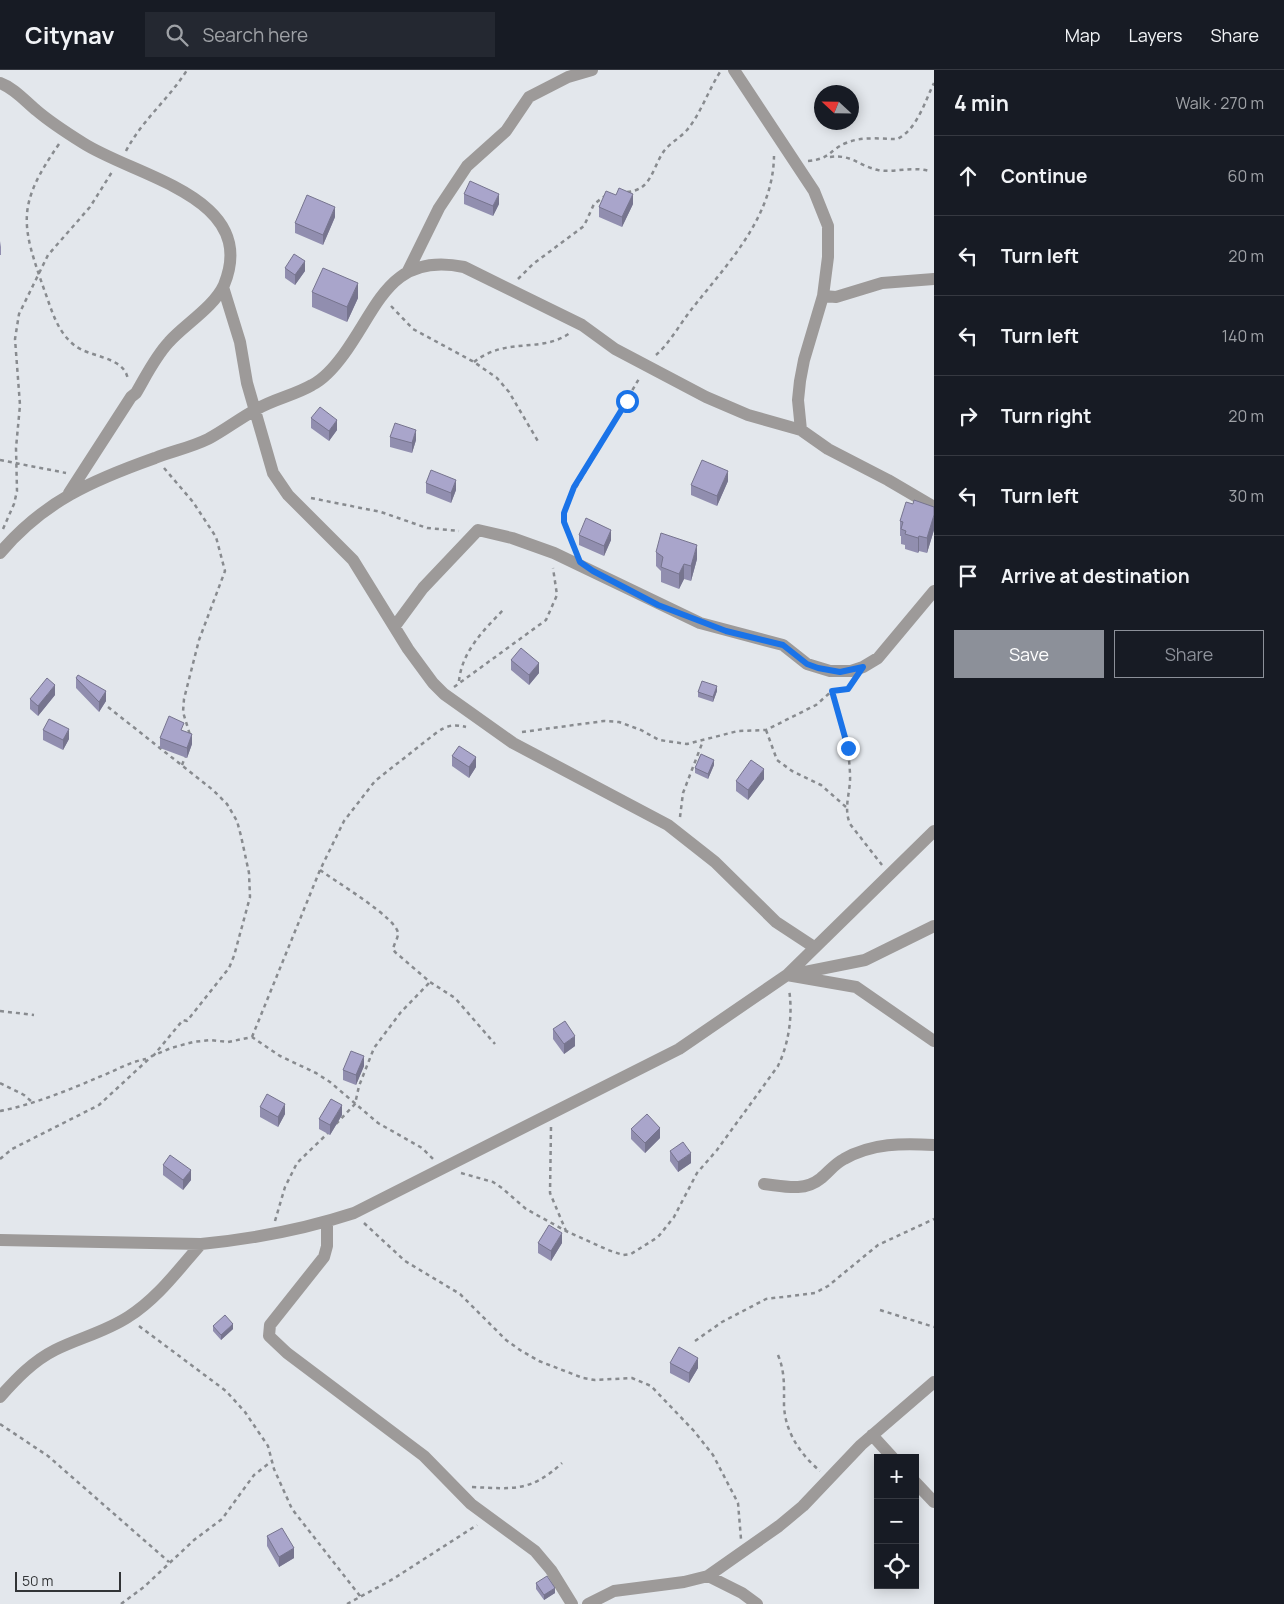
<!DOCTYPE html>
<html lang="en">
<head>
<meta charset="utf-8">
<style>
  :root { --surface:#171b24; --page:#242831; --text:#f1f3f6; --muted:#9ea1a6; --line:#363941; --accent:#8c9099 }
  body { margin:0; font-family:Manrope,sans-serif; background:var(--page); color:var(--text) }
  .controls { position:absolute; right:15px; bottom:15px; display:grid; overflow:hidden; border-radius:0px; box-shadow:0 2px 12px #0003 }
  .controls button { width:45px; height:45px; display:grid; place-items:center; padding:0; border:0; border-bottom:1px solid var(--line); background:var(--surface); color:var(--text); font:25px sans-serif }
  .compass { position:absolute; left:814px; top:15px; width:45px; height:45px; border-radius:50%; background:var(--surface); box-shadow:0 2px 12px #0003; rotate:292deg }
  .scale { position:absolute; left:15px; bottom:12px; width:106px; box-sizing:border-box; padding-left:5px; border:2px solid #323436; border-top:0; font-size:14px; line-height:18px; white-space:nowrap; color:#323436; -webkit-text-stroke:4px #e3e7ec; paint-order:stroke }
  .stop { position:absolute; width:15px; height:15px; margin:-11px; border:4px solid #1a73e8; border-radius:50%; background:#fff }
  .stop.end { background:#1a73e8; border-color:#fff; box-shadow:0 1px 5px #0008 }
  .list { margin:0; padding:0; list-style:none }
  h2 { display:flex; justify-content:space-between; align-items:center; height:65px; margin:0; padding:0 20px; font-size:21px }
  h2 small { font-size:16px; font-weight:400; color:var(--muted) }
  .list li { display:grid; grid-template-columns:32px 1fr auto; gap:15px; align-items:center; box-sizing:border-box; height:80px; padding:0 20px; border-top:1px solid var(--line) }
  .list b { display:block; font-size:19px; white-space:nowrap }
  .list em { font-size:16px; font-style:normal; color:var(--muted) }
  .actions { display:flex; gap:10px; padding:15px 20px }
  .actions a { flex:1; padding:11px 0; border:1px solid var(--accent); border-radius:0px; text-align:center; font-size:18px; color:var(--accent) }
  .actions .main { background:var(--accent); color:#fff }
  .icon { flex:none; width:28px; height:28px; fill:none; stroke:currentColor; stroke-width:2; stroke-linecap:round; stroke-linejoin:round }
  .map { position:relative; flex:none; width:934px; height:1534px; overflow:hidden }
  header { display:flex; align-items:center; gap:30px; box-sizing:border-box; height:70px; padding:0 25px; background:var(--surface); border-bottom:1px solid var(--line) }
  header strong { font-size:24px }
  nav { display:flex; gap:28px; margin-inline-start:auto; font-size:18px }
  .search { width:350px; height:45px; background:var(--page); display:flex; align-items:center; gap:12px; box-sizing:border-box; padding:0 18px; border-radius:0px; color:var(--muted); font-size:19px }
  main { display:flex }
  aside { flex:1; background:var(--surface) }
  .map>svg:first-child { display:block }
</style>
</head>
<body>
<header>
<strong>Citynav</strong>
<div class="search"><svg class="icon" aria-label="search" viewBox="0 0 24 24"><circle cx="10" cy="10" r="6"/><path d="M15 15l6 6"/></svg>Search here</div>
<nav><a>Map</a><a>Layers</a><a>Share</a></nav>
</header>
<main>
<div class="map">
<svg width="934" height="1534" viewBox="0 0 934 1534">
  <rect width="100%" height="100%" fill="#e3e7ec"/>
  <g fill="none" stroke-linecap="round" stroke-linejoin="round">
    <path stroke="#888b8f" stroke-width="2.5" stroke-dasharray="4 4" stroke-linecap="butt" d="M59 74C16 136 21 154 45 222 52 241 57 261 74 275 90 288 125 286 128 310
      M126 81C142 50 169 29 187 0
      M830 87C852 84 859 96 878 100 895 103 911 96 929 101
      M808 91C831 89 829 80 846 73 862 66 881 69 897 69 917 60 925 31 934 13
      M627 122C652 120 652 98 664 81 670 73 680 68 687 60 701 43 708 21 720 2
      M518 209 533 194 584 156 594 134 605 126
      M391 236 413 259 474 292 497 308 509 322 539 373
      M656 285C669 274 680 254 691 240 727 194 773 148 774 86
      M474 292C507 266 540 284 570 263
      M0 390 66 403
      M164 398 193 432 216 467 225 501 199 570 184 629 183 642 190 665
      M311 428 381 442 427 458 459 461
      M3 459 14 434 17 421 16 378 20 335 15 269 19 244 48 185 90 137 112 102
      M573 477C567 461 561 449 567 433L640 307
      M459 611C462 581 484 560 504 539
      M454 617 546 550 557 525 553 498
      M832 621C841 649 849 675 850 704 851 722 843 737 850 754L882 795
      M108 637 213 720 227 734 237 751 241 766 249 803 250 827 234 886 229 898 187 951 183 950 154 985
      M766 660 777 690 792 701 821 715 846 737
      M522 662 604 651 619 652 641 660 659 670 687 674 738 661 766 660 816 635 832 621 848 619 852 613
      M182 695 186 685
      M680 747 683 723 703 671
      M320 800C333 810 399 849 398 864 398 868 394 874 393 879L395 882 430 912 455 928 495 974
      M0 941 34 945
      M252 967 320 800 344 751 375 711 436 663C447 655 454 654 466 657
      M0 1013 24 1025 32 1032
      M0 1041C32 1035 69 1020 99 1007 115 1001 129 992 146 989
      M336 1054 355 1034 359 1016 374 978 401 942 430 912
      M551 1057 550 1123 566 1161
      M0 1089 12 1079 99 1035 152 986 171 978 193 972 210 970 228 972 252 967 280 986 316 1003 330 1012 378 1053 422 1078 433 1089
      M461 1103 493 1112 502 1118 526 1139 566 1161 608 1180 623 1185 631 1184 658 1167 674 1147 697 1103 717 1080 778 996C789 973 793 945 789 919
      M275 1151 285 1117 297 1093 329 1062
      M364 1153 405 1191 460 1224 506 1270 520 1280 539 1291 583 1308 595 1310 632 1308 651 1316 694 1361 713 1385 738 1433 741 1469
      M880 1240 934 1257
      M139 1256 226 1321 245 1342 268 1376 274 1399 292 1439 360 1526
      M695 1271 722 1252 766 1229 815 1223 828 1216 878 1175 934 1149
      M778 1285C785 1302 784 1316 784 1335 785 1362 800 1384 820 1401
      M0 1354 48 1386 169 1492
      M472 1417C513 1419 531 1422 562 1393
      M121 1534 144 1517 194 1470 222 1449 254 1405 272 1391
      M347 1534 393 1509 477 1455"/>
    <path stroke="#9d9a99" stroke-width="12" d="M734 0 814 121 828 156V187L823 226 804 290 800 311 798 330 801 360
      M0 13C14 18 25 31 36 40 50 52 67 63 83 73 136 107 260 127 224 215 214 237 184 255 169 272 155 287 146 306 136 323L131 327 69 423
      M408 201 439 138 467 96 506 61 529 27 568 7 592 0
      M223 217 240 272 247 313 273 403 288 425 353 490 408 579 433 613 444 624 513 673 668 755 715 792 776 852 814 877
      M823 226 836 227 882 213 934 209
      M0 483C44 431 93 410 155 388 173 381 192 377 208 369 225 360 240 348 257 339 274 329 295 325 312 315 324 309 336 295 344 284 379 236 390 182 464 197L582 255 615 279 706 327 748 345 801 360 828 379 888 410 934 437
      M395 556 423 518 478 460 512 468 554 483 700 553 783 575 807 594 830 601H851L863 597 878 588 934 521
      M795 904 865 890 934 856
      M787 905 856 917 934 971
      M764 1114C783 1116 804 1122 820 1109 828 1103 834 1094 844 1089 872 1073 903 1073 934 1075
      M327 1152V1176L324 1187 270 1255 269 1266 287 1283 424 1386 471 1434 535 1481 551 1500 572 1534
      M0 1170 201 1174C252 1169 305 1159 354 1143L679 979 787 905 934 761
      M0 1327C16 1309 33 1291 55 1280 79 1268 105 1262 128 1247 157 1229 178 1200 201 1174
      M872 1365 893 1388
      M915 1412 934 1432
      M708 1506 742 1523 757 1534
      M588 1534 614 1521 684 1512 708 1506 779 1456 803 1436 861 1375 934 1312"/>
  </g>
  <path fill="#918eaf" d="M464 124 499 134 493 146 464 134Z
    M633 134 622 157 599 147V137Z
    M335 147 323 175 295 163V153Z
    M0 171 1 177V185H0Z
    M285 198 305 201 295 215 285 208Z
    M312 222 358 228 347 252 312 237Z
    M311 348 337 360 329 371 311 358Z
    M390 367 416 370 412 383 390 377Z
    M728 411 717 436 691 425V415Z
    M426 413 456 420 451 433 426 423Z
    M913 434 934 437V460L927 483 919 481 918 483 905 479V475L901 474V466H900V451Z
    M579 465 611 470 604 486 579 475Z
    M656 482 697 489 691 511 684 509 679 519 661 512V501L656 496Z
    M511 590 539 603 529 615 511 600Z
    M76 608 106 631 99 642 76 618Z
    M717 621 713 632 698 627V622Z
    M55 625 38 646 30 639V629Z
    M43 660 69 669 63 680 43 670Z
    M184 661 192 674 187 688 160 678V668Z
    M452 686 476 697 469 708 452 696Z
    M714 695 708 709 695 703V698Z
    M764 709 748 730 736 721V711Z
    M553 959 575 976 564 984 553 969Z
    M364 996 356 1015 343 1010V1000Z
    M260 1037 285 1044 278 1057 260 1047Z
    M342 1045 330 1065 319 1059V1049Z
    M631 1059 660 1068 645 1083 631 1069Z
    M670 1081 691 1093 678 1102 670 1091Z
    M163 1095 191 1110 183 1120 163 1105Z
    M538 1173H562L551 1191 538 1183Z
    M213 1256 233 1259 221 1270 213 1261Z
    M670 1293 698 1298 689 1313 670 1303Z
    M267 1466 294 1488 279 1497 267 1476Z
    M536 1513 555 1523 544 1530 536 1519Z"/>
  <path fill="#76748e" d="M499 124V134L493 146V136Z
    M633 124V134L622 157V147Z
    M335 137V147L323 175V165Z
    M305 191V201L295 215V205Z
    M358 213V228L347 252V237Z
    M337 350V360L329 371V361Z
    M416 360V370L412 383V373Z
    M728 401V411L717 436V426Z
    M456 410V420L451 433V423Z
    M934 445V460L927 483V468Z
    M611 460V470L604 486V476Z
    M919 466V481L918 483V468Z
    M697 475V489L691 511V496Z
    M684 494V509L679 519V504Z
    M539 593V603L529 615V605Z
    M55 615V625L38 646V636Z
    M717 616V621L713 632V627Z
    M106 621V631L99 642V632Z
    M69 659V669L63 680V670Z
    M192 664V674L187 688V678Z
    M476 687V697L469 708V697Z
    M714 690V695L708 709V704Z
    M764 699V709L748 730V720Z
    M575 966V976L564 984V974Z
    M364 986V996L356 1015V1005Z
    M285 1034V1044L278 1057V1047Z
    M342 1035V1045L330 1065V1055Z
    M660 1058V1068L645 1083V1073Z
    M691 1083V1093L678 1102V1092Z
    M191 1100V1110L183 1120V1110Z
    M562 1163V1173L551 1191V1181Z
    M233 1254V1259L221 1270V1265Z
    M698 1288V1298L689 1313V1303Z
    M294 1478V1488L279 1497V1487Z
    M555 1518V1523L544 1530V1525Z"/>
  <path fill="#a9a5cb" stroke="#76748e" d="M470 111 499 124 493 136 464 124Z
    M619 118 633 124 622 147 599 137 606 121 616 125Z
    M307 125 335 137 323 165 295 153Z
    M294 184 305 191 295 205 285 198Z
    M323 198 358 213 347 237 312 222Z
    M320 337 337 350 329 361 311 348Z
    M395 353 416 360 412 373 390 367Z
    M702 390 728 401 717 426 691 415Z
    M431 400 456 410 451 423 426 413Z
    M914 430 934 437V445L927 468 919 466 918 468 905 464 906 461 901 459 903 452 900 451 906 432 913 434Z
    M586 448 611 460 604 476 579 465Z
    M661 463 697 475 691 496 684 494 679 504 661 497 663 487 656 482Z
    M521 578 539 593 529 605 511 590Z
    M78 605 106 621 99 632 76 608Z
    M47 608 55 615 38 636 30 629Z
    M702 611 717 616 713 627 698 622Z
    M169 646 184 653 181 660 192 664 187 678 160 668Z
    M49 649 69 659 63 670 43 660Z
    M459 676 476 687 469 697 452 686Z
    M701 684 714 690 708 704 695 698Z
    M751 690 764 699 748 720 736 711Z
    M565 951 575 966 564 974 553 959Z
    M351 981 364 986 356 1005 343 1000Z
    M267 1024 285 1034 278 1047 260 1037Z
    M331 1029 342 1035 330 1055 319 1049Z
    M647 1044 660 1058 645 1073 631 1059Z
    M683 1072 691 1083 678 1092 670 1081Z
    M170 1085 191 1100 183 1110 163 1095Z
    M549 1155 562 1163 551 1181 538 1173Z
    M225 1245 233 1254 221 1265 213 1256Z
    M679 1277 698 1288 689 1303 670 1293Z
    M282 1458 294 1478 279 1487 267 1466Z
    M547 1506 555 1518 544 1525 536 1513Z"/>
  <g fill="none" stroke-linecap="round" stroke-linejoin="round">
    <path stroke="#1a73e8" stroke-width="6" d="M627 331 574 417 564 443V452L580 492 593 501 658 535 726 561 783 575 807 594 818 598 840 602 863 597 848 619 832 621 848 678"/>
  </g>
</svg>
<div class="controls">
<button>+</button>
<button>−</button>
<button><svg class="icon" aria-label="locate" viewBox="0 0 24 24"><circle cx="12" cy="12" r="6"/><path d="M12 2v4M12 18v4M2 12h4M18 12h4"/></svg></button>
</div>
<svg class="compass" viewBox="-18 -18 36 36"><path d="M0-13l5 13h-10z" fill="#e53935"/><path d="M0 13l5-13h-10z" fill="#9ea1a6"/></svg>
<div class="scale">50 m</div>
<div class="stop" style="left:627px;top:331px"></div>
<div class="stop end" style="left:848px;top:678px"></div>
</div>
<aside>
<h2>4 min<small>Walk · 270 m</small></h2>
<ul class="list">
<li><svg class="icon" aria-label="ahead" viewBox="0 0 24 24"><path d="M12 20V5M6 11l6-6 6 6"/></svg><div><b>Continue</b></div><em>60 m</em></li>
<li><svg class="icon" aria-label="left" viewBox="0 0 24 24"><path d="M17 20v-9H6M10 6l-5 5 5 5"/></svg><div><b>Turn left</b></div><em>20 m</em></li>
<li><svg class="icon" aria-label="left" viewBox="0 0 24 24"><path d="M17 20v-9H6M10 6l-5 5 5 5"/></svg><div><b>Turn left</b></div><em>140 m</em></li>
<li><svg class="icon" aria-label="right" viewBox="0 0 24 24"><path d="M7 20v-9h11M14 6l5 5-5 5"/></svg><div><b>Turn right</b></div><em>20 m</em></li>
<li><svg class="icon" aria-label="left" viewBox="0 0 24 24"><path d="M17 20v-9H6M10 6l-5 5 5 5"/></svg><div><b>Turn left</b></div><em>30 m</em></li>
<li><svg class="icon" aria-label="arrive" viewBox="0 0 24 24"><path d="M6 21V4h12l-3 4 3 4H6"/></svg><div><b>Arrive at destination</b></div></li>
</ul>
<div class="actions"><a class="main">Save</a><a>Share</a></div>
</aside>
</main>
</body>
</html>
